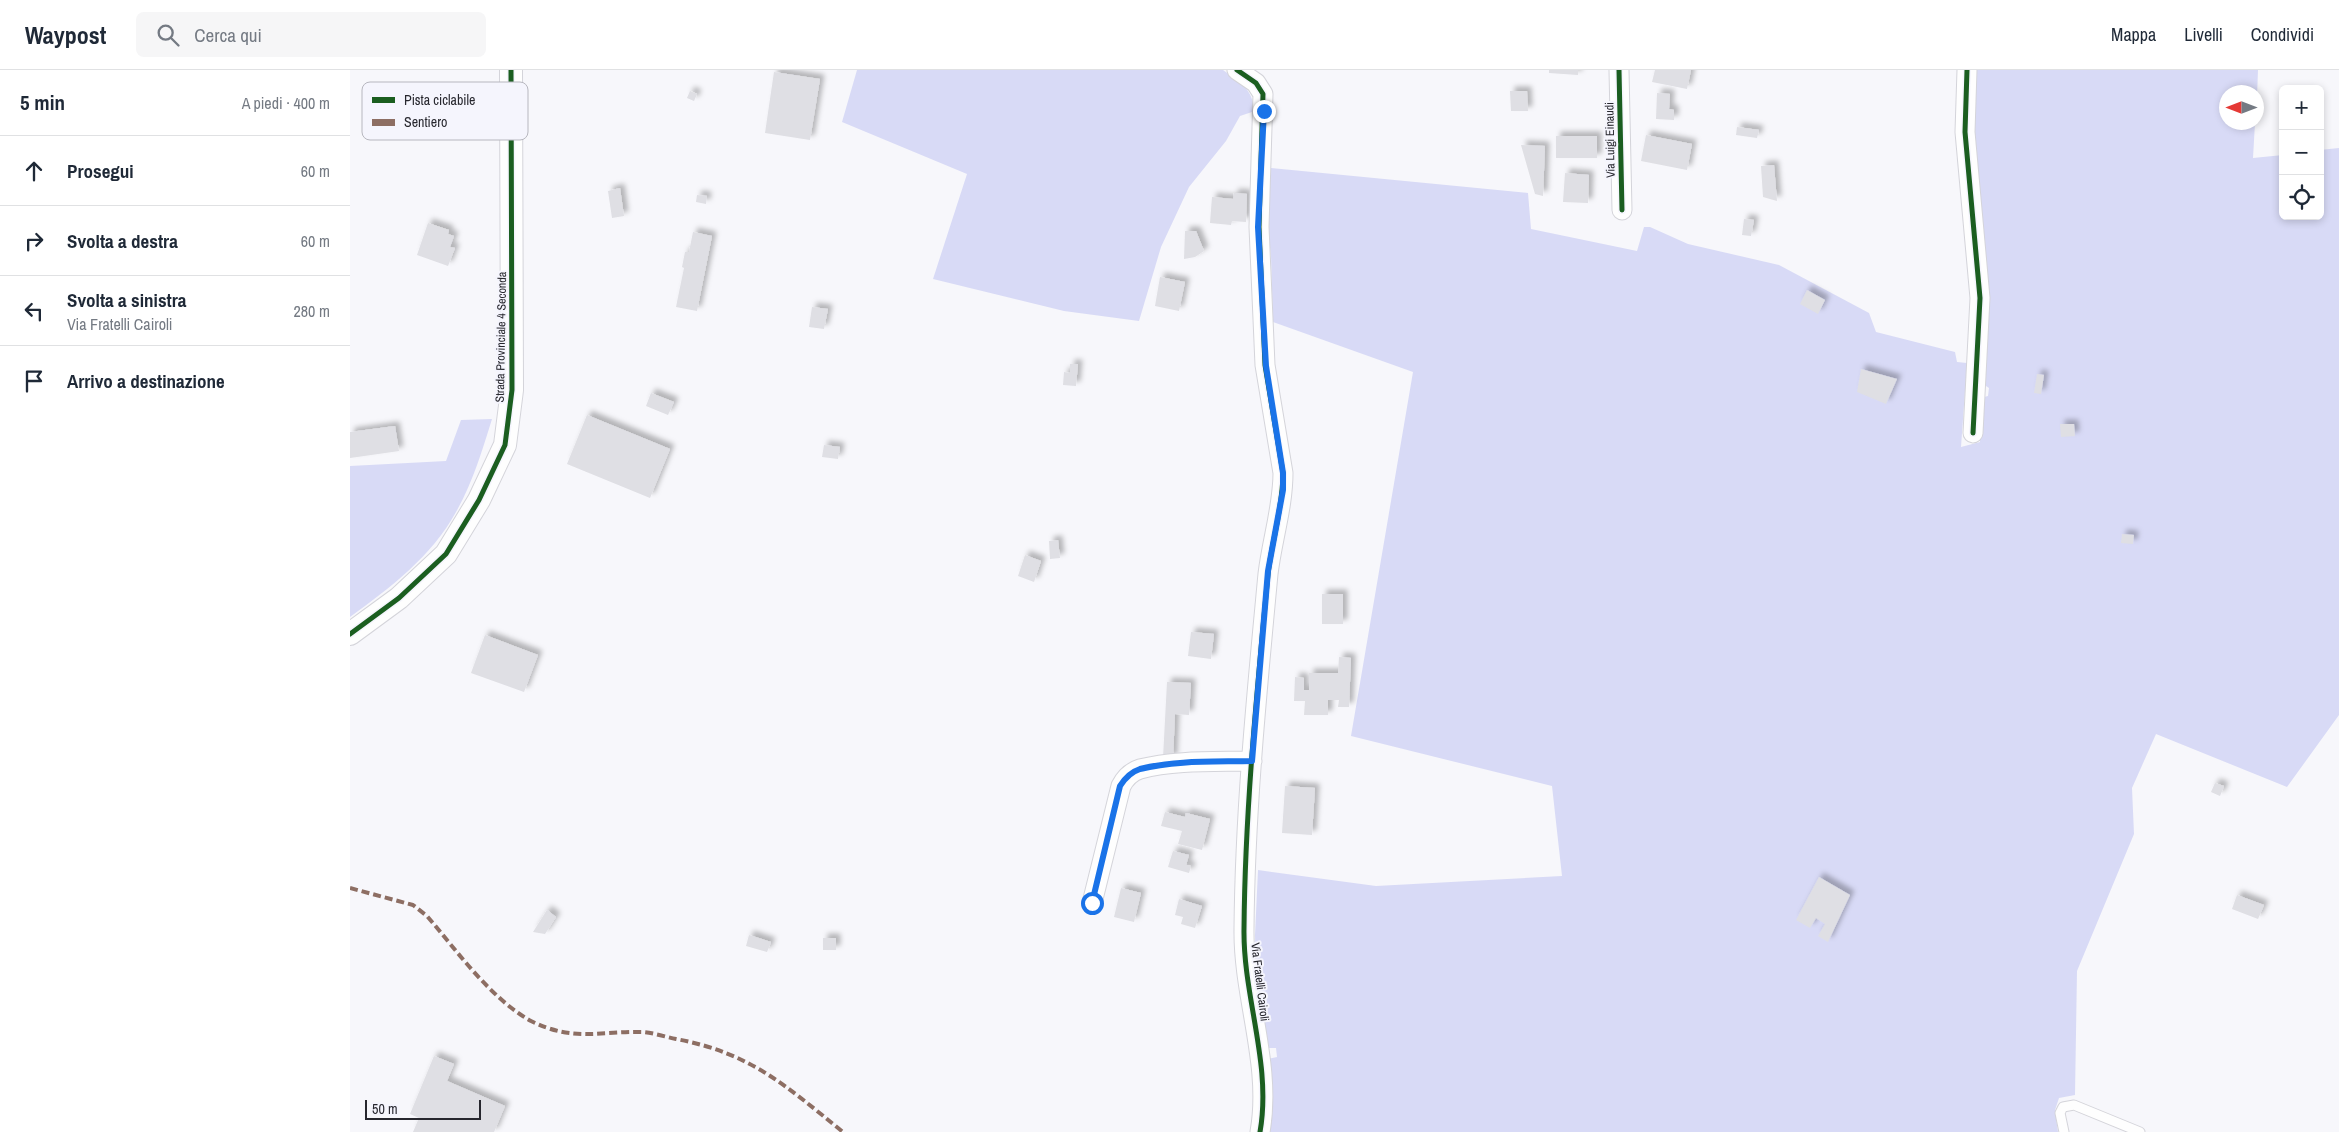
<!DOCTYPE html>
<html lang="it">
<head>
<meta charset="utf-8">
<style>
  :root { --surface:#fff; --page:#f6f6f7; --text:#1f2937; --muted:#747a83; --line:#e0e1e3 }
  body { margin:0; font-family:"Archivo Narrow",sans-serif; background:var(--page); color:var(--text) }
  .controls { position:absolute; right:15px; top:15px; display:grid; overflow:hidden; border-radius:8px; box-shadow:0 2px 8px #0003 }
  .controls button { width:45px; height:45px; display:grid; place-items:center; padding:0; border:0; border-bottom:1px solid var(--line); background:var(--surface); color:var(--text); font:25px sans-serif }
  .compass { position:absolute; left:1869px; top:15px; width:45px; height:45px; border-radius:50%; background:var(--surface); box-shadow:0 2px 8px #0003; rotate:270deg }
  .scale { position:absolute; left:15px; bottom:12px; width:116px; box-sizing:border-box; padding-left:5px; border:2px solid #27272e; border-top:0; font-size:14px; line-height:18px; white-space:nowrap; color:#27272e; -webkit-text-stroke:4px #f5f5fd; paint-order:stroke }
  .stop { position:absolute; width:15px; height:15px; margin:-11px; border:4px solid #1a73e8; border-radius:50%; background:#fff }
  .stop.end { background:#1a73e8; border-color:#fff; box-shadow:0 1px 5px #0008 }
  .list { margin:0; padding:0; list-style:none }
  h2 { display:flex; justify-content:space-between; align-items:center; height:65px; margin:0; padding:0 20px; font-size:21px }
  h2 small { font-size:16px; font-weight:400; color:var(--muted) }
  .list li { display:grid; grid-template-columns:32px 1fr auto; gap:15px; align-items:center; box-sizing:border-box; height:70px; padding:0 20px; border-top:1px solid var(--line) }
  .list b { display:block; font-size:19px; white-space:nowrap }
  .list p { margin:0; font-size:16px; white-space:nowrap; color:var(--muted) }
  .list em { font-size:16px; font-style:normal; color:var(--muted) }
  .icon { flex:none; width:28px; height:28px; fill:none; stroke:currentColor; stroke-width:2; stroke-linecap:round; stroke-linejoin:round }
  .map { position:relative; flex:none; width:1989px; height:1062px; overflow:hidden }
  header { display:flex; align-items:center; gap:30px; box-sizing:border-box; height:70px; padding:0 25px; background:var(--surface); border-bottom:1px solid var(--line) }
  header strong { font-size:24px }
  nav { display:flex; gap:28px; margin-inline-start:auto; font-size:18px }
  .search { width:350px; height:45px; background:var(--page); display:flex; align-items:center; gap:12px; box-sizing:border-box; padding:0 18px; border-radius:8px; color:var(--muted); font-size:19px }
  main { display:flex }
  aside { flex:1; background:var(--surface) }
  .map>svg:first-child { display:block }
</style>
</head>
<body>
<header>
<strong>Waypost</strong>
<div class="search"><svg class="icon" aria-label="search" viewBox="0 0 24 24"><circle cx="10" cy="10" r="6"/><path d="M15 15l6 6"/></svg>Cerca qui</div>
<nav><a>Mappa</a><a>Livelli</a><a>Condividi</a></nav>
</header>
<main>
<aside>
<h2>5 min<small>A piedi · 400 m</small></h2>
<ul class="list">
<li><svg class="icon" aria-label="ahead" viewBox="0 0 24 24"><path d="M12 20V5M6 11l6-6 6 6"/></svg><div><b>Prosegui</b></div><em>60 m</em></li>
<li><svg class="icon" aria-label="right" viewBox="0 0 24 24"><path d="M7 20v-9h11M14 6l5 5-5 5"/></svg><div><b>Svolta a destra</b></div><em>60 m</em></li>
<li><svg class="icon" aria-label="left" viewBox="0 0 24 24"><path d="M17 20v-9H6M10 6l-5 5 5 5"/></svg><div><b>Svolta a sinistra</b><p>Via Fratelli Cairoli</p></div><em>280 m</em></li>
<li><svg class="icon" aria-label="arrive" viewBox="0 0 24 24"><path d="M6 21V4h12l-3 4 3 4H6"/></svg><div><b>Arrivo a destinazione</b></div></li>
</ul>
</aside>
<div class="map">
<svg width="1989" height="1062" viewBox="0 0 1989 1062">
  <defs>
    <filter id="shadow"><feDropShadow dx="4.5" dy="-4.5" stdDeviation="2.5" flood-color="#0004"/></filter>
  </defs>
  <rect width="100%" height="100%" fill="#f7f7fb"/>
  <path fill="#d8daf6" d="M507 0H873C892 14 901 17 905 41L890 46 876 71 839 117 811 177 789 251 714 241 583 209 617 104 492 52Z
    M1623 0H1908L1907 27 1906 22H1876V52L1905 53 1903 88 1933 85V146H1970V80L1989 78V645L1937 717 1806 664 1782 718 1784 764 1727 901 1725 1025 1709 1028 1705 1040 1708 1062H918V989L927 987 926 978H919L906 911 905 865 908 800 1026 816 1212 806 1202 716 1001 666 1063 302 923 252 921 186 915 134 921 98 1178 123 1181 159 1287 181 1294 157H1300L1338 174 1429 195 1519 243 1526 262 1605 282 1607 292 1617 293 1611 377 1630 372V328L1638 326 1639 318 1630 312 1621 63Z
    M142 349C132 381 123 412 106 442 82 486 40 518 0 547V396L96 391 111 350Z"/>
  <path fill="#dfdfe4" filter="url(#shadow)" d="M1199 0H1228V5L1199 3Z
    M1305 0H1341L1337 19 1302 12Z
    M424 2 470 9 460 70 415 63Z
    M340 21 347 24 344 31 337 28Z
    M1160 21H1177L1178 41H1161Z
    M1307 23 1320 24 1319 39 1324 40V50L1306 49Z
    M1387 57 1409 60 1407 68 1386 65Z
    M1296 65 1342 74 1337 100 1291 91Z
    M1206 66H1247V88H1206Z
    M1171 75 1195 76 1193 126 1185 124Z
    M1424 95 1427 131 1413 127 1411 96Z
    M1215 103 1239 105 1238 133 1213 132Z
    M270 118 274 146 262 148 258 121Z
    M884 123 897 124 896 152 882 151 881 155 860 153 862 127 883 129Z
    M347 125 357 126 356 134 346 132Z
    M1394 149 1404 150 1401 166 1392 165Z
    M78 153 99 160 98 164 104 166 100 177 105 178 98 196 67 185Z
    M835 161H846L854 181 845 187 834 189Z
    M343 162 362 166 347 241 326 237 334 198 332 197 335 182H339Z
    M810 207 835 212 829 241 805 236Z
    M1457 220 1475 230 1468 244 1450 234Z
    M462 237 478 239 474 259 459 257Z
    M720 294H728L726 316 713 315 714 302 720 303Z
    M1511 299 1547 309 1536 334 1507 322Z
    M1687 304 1694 305 1691 324 1684 323Z
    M301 323 324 332 318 345 296 336Z
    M237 345 320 379 300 428 217 394Z
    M1710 354H1724L1725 366 1711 367Z
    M45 356 49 381 0 388V362Z
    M474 375 490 377 488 389 472 387Z
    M1772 464 1784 465 1783 474 1771 473Z
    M708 470 710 488 700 489 699 471Z
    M675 485 691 491 684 512 668 506Z
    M972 524H993V554H972Z
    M841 562 864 564 861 589 838 586Z
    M135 565 188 585 174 622 121 603Z
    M989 587 1001 588 999 637H988L989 630H978V645H954L955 631H944L945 607 954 608V620H959V603H988Z
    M817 612 841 613 839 645 825 644 823 689 813 688Z
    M1865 713 1874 716 1870 726 1861 722Z
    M935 716 965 718 962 765 932 763Z
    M815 742 835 747 836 743 860 749 852 780 828 774 832 761 811 756Z
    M823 781 839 785 836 795 841 796 839 803 818 797Z
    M1469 807 1500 825 1478 872 1468 866 1475 854 1466 848 1460 858 1446 850Z
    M771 818 791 823 784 852 764 847Z
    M1887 825 1914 835 1908 849 1882 839Z
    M829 829 852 836 845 858 831 854 833 847 825 845Z
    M197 840 206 847 195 864 183 862Z
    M399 865 421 872 417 882 396 876Z
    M473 868H486V880H473Z
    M84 986 104 994 97 1011 155 1036 144 1062H63L69 1048 60 1044Z"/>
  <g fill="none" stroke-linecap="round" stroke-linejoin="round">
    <g stroke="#d4d4da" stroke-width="11">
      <path id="service" d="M1714 1062 1710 1043 1713 1037 1724 1035 1790 1062"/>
    </g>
    <g stroke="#d4d4da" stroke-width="21">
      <path id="minor" d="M887 0 906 13 913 24 909 157 915 295 933 403C933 437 922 470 918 504 907 621 895 740 894 859 893 927 922 994 910 1062
        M1269 0 1272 140
        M1617 0 1615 62 1630 228 1623 363
        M742 833 771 716C775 708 781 702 790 699 825 690 866 692 902 691"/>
    </g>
    <g stroke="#d4d4da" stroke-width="24">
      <path id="tertiary" d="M0 564 49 528 96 484 129 430 155 375 162 320 161 0"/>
    </g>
    <use href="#service" stroke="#fefefe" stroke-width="9"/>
    <use href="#minor" stroke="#fefefe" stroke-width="19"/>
    <use href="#tertiary" stroke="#fefefe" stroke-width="22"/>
    <path stroke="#8d6e63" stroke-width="4" stroke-dasharray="8 4" stroke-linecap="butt" d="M0 818 63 835 77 846C107 881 141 929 181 951 223 972 250 961 293 962 304 963 316 967 326 969 401 983 436 1016 493 1062"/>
    <g stroke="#f5f5fd" stroke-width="8">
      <path id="cycleway" d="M887 0 906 13 913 24 909 157 915 295 933 403C933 437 922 470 918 504 907 621 895 740 894 859 893 927 922 994 910 1062
        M1269 0 1272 140
        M1617 0 1615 62 1630 228 1623 363
        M0 564 49 528 96 484 129 430 155 375 162 320 161 0"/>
    </g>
    <use href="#cycleway" stroke="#1b5e20" stroke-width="5"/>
  </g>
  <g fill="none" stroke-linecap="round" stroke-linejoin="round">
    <path stroke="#1a73e8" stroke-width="6" d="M742 833 770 716C775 708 781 702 790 699 825 690 866 692 902 691L918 501 933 420V403L916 296 908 157 914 41"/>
  </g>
  <g text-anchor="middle" stroke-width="4" stroke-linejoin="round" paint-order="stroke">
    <g font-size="12" fill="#27272e" stroke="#f5f5fd">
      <text transform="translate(1260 70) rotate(-91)" y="4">Via Luigi Einaudi</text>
      <text transform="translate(151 267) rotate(-89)" y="4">Strada Provinciale 4 Seconda</text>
      <text transform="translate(910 912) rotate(83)" y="4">Via Fratelli Cairoli</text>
    </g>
  </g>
  <rect x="12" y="12" width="166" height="58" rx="8" fill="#f5f5fd" stroke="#b7b7bf" stroke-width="1"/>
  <rect x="22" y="27" width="23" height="6" fill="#1b5e20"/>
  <rect x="22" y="49" width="23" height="7" fill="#8d6e63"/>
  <g font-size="14" fill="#27272e">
    <text x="54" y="35">Pista ciclabile</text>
    <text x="54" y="57">Sentiero</text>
  </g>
</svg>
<div class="controls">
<button>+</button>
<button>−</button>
<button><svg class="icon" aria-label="locate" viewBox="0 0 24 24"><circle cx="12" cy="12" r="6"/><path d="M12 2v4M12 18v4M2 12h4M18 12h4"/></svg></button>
</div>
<svg class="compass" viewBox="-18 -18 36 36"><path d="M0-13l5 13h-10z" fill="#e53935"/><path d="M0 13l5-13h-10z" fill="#747a83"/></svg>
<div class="scale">50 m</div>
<div class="stop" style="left:742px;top:833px"></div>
<div class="stop end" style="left:914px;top:41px"></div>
</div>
</main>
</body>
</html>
